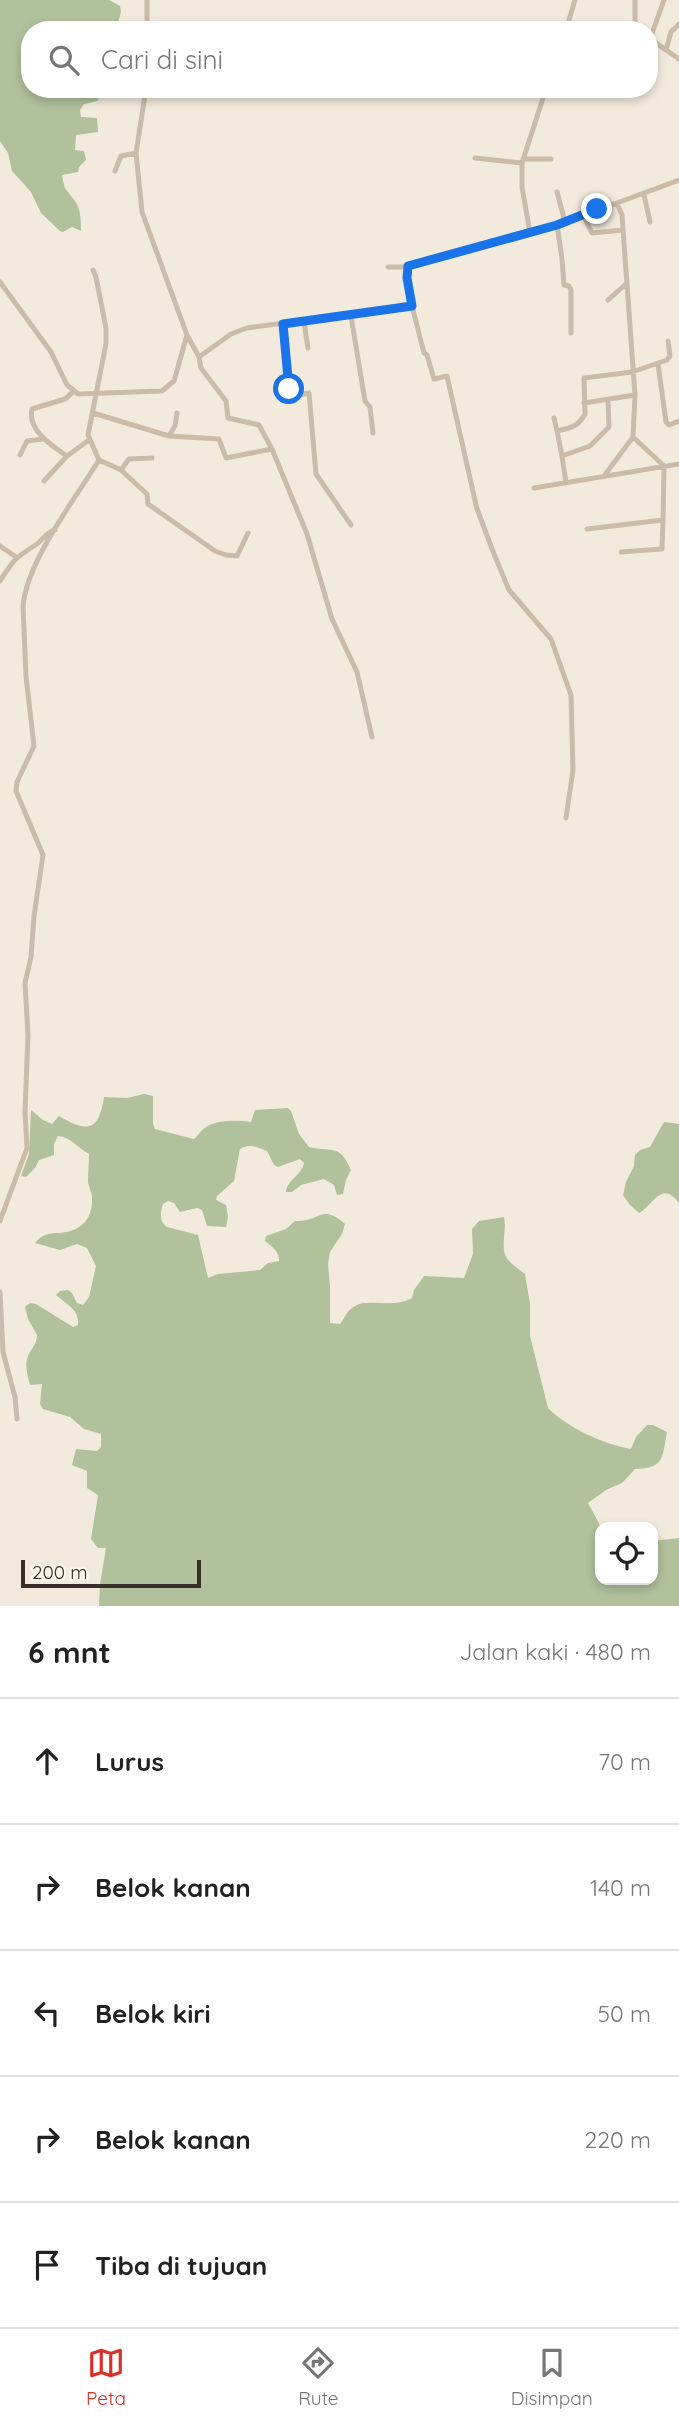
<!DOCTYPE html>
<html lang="id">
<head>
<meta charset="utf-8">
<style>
  :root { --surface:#fff; --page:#f2f2f2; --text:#222; --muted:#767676; --line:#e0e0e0; --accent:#d93025 }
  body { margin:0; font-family:Quicksand,sans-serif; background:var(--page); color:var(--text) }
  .controls { position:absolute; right:21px; bottom:21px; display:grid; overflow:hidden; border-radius:14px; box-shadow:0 4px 10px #0003 }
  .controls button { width:63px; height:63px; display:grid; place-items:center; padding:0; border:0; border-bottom:2px solid var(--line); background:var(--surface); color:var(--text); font:35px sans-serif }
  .scale { position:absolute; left:21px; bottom:18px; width:180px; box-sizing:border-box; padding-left:7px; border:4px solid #372f28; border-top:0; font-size:19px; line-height:24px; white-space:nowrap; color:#372f28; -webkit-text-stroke:5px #faf4e9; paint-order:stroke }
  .stop { position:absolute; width:21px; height:21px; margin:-16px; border:5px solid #1a73e8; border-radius:50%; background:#fff }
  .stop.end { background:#1a73e8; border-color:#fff; box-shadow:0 2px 7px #0008 }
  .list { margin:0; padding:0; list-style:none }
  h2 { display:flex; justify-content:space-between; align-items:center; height:91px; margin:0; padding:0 28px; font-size:30px }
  h2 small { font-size:23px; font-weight:400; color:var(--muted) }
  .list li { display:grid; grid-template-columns:46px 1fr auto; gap:21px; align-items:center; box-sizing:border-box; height:126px; padding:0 28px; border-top:2px solid var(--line) }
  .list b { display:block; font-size:26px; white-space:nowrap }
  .list em { font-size:23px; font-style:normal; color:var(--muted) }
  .icon { flex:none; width:38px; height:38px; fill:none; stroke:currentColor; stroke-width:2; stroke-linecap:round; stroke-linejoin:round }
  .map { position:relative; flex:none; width:679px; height:1606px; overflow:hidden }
  .search { position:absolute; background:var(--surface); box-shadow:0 4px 10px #0003; left:21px; right:21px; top:21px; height:77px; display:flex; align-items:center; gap:18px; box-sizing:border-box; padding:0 24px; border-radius:28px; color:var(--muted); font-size:26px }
  .sheet { height:721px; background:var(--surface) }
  nav { display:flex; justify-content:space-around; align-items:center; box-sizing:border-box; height:98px; border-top:2px solid var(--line); background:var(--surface); font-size:19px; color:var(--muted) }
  nav a { display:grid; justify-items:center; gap:4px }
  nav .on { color:var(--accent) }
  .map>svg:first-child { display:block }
</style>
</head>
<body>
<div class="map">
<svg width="679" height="1606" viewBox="0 0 679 1606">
  <rect width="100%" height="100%" fill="#f2ebdd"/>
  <path fill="#b0c19c" d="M0 0H109L120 6 121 12 118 23 122 30H30V89H109L101 92 98 101 84 104 80 110 81 117 97 118 98 132 76 135 75 150 84 151 86 160 79 167 78 172 62 175C65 193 66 188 75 201 81 209 81 222 81 231L72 227 63 232 60 231 41 213 31 192 12 171 8 153 0 141Z
    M144 1094 153 1096V1124L155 1129 194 1139C198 1136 201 1130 206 1127 217 1120 238 1120 251 1122L255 1110 288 1108 291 1111 299 1134 309 1147C334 1153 339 1143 351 1170L346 1180 343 1194 337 1195 334 1185 324 1179 301 1185 292 1192H286C287 1180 302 1175 304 1163L300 1159 278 1167 274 1165 267 1151C258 1147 248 1143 240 1149L234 1181 217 1196 216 1200 226 1205 228 1217 226 1227 207 1226 202 1210 197 1208 180 1212 174 1203 168 1201 163 1204C160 1213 159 1221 167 1227L198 1235 208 1278 218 1274 260 1270 268 1263 279 1261C280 1252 271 1246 265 1241L266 1236 286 1229 295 1221C321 1222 321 1203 345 1224L342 1234 330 1252 328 1264 330 1287V1323L340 1324C345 1318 347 1310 355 1306 369 1298 393 1309 412 1298L414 1290 424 1276 464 1278 473 1254 472 1229 479 1221 504 1217C508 1232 497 1251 511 1263 515 1267 520 1270 525 1274L530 1304V1336L548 1408C566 1427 605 1445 631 1449L636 1437 647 1425H653L667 1432C662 1458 665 1468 635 1469L622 1483 606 1490 588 1503 601 1527 600 1580H653V1541L679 1538V1606H99L100 1584 106 1548H98L91 1539 98 1495 87 1488V1471L72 1465 76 1449 97 1451 101 1447V1434L84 1429 70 1417 43 1409 40 1404 42 1384 30 1385C28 1377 24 1364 28 1356 31 1348 37 1345 37 1335L28 1319 25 1307 30 1303 36 1304 73 1327 78 1325C80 1310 66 1304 56 1295L60 1291 68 1290 72 1293 77 1303 83 1305 89 1297 96 1266 87 1248 77 1244 60 1250 35 1243C41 1235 49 1233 59 1233 80 1232 93 1220 92 1198 92 1193 89 1187 88 1182 88 1172 89 1163 89 1154 78 1148 71 1137 58 1136L54 1144V1155L39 1160 35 1168 26 1177 21 1176 29 1154 31 1110 43 1120 52 1124 59 1116C89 1134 99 1130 104 1097L127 1098Z
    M664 1122 679 1124V1203C661 1179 653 1206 639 1213L630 1205 623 1195 626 1182 634 1166 635 1155 640 1150 650 1147Z"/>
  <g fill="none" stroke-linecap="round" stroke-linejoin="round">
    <path stroke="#cabca8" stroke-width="5" d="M635 0V22L641 30
      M147 30V0
      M566 30 575 0
      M649 38 679 59
      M650 39 664 0
      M666 50 671 32 679 24
      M146 89 136 153 142 212 187 335 199 357 201 368 226 401 228 418 259 425 272 449 307 534 332 619 357 672 372 737
      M475 158 522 163
      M523 159H551
      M115 171 121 156 136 153
      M557 192 565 222
      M644 195 650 222
      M583 215 592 233 623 230
      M557 225 562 259 564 285 569 286 571 290V333
      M530 233 522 187V163L546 89
      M388 267H407
      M0 282 51 352 67 385 78 394 162 391 174 381 187 335
      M608 300 625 285
      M351 316 365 401 370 407 373 433
      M304 322 308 348
      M283 324 290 397 309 393 316 474 351 525
      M199 357 231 334 247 328 412 306
      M658 364 666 422 669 425 679 421
      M73 392 65 399 32 409C27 430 52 446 67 456L89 440
      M584 403 635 395
      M93 413 169 436 219 439 226 458 272 449
      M554 418 557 431
      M169 436 175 426 177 413
      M20 455 27 441 43 439
      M562 456 557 431C570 428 578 427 585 414L584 378 632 372 667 360 670 356 668 341
      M99 460 121 470 129 459 152 458
      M121 470 147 494 148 504 215 551 226 555 237 556 248 533
      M604 476 633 437 635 395 622 215 617 203
      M44 481 67 456
      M566 483 562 456 590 446 609 427 608 399
      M534 488 679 464
      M587 529 663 520 664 466 633 437
      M0 546 16 557
      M621 552 662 549 663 520
      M0 581C14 559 15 558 37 544 44 539 46 532 55 530
      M566 818 573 770 571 695 551 639 509 590 494 554 477 509 447 376 434 379 427 355 424 353 412 306 406 269 412 264 557 225 679 180
      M0 1221 27 1148 25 1112 28 1035 25 983 31 957 34 916 43 855 16 791 17 782 34 746 26 676 23 606C27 561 75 499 99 460L88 435 106 344V328L96 277 93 270
      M0 1292 3 1352 15 1397 17 1419"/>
  </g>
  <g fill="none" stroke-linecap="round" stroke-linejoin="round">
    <path stroke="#1a73e8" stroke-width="9" d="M289 389 283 324 412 306 407 278 408 266 557 225 597 209"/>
  </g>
</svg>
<div class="controls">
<button><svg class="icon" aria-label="locate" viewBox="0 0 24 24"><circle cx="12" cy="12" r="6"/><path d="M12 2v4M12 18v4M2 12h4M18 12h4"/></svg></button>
</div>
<div class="scale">200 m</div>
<div class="stop" style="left:289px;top:389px"></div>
<div class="stop end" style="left:597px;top:209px"></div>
<div class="search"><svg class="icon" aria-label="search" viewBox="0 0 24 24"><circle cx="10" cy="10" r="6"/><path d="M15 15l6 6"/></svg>Cari di sini</div>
</div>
<section class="sheet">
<h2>6 mnt<small>Jalan kaki · 480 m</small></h2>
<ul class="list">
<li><svg class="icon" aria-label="ahead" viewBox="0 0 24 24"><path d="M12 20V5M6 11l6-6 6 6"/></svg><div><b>Lurus</b></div><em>70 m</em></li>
<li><svg class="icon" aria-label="right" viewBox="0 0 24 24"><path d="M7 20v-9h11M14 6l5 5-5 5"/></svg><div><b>Belok kanan</b></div><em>140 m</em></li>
<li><svg class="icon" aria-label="left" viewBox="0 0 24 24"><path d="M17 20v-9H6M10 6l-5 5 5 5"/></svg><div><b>Belok kiri</b></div><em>50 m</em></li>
<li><svg class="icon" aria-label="right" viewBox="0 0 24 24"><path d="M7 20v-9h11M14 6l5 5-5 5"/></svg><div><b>Belok kanan</b></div><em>220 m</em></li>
<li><svg class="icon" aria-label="arrive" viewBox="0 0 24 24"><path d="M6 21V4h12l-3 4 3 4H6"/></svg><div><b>Tiba di tujuan</b></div></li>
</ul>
</section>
<nav>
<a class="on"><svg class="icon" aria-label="map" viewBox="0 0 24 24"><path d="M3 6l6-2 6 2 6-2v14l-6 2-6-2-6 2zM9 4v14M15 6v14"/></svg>Peta</a>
<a><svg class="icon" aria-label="directions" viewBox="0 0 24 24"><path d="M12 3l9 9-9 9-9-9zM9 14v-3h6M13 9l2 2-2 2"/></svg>Rute</a>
<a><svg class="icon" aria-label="saved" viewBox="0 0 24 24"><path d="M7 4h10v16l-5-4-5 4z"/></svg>Disimpan</a>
</nav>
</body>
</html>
